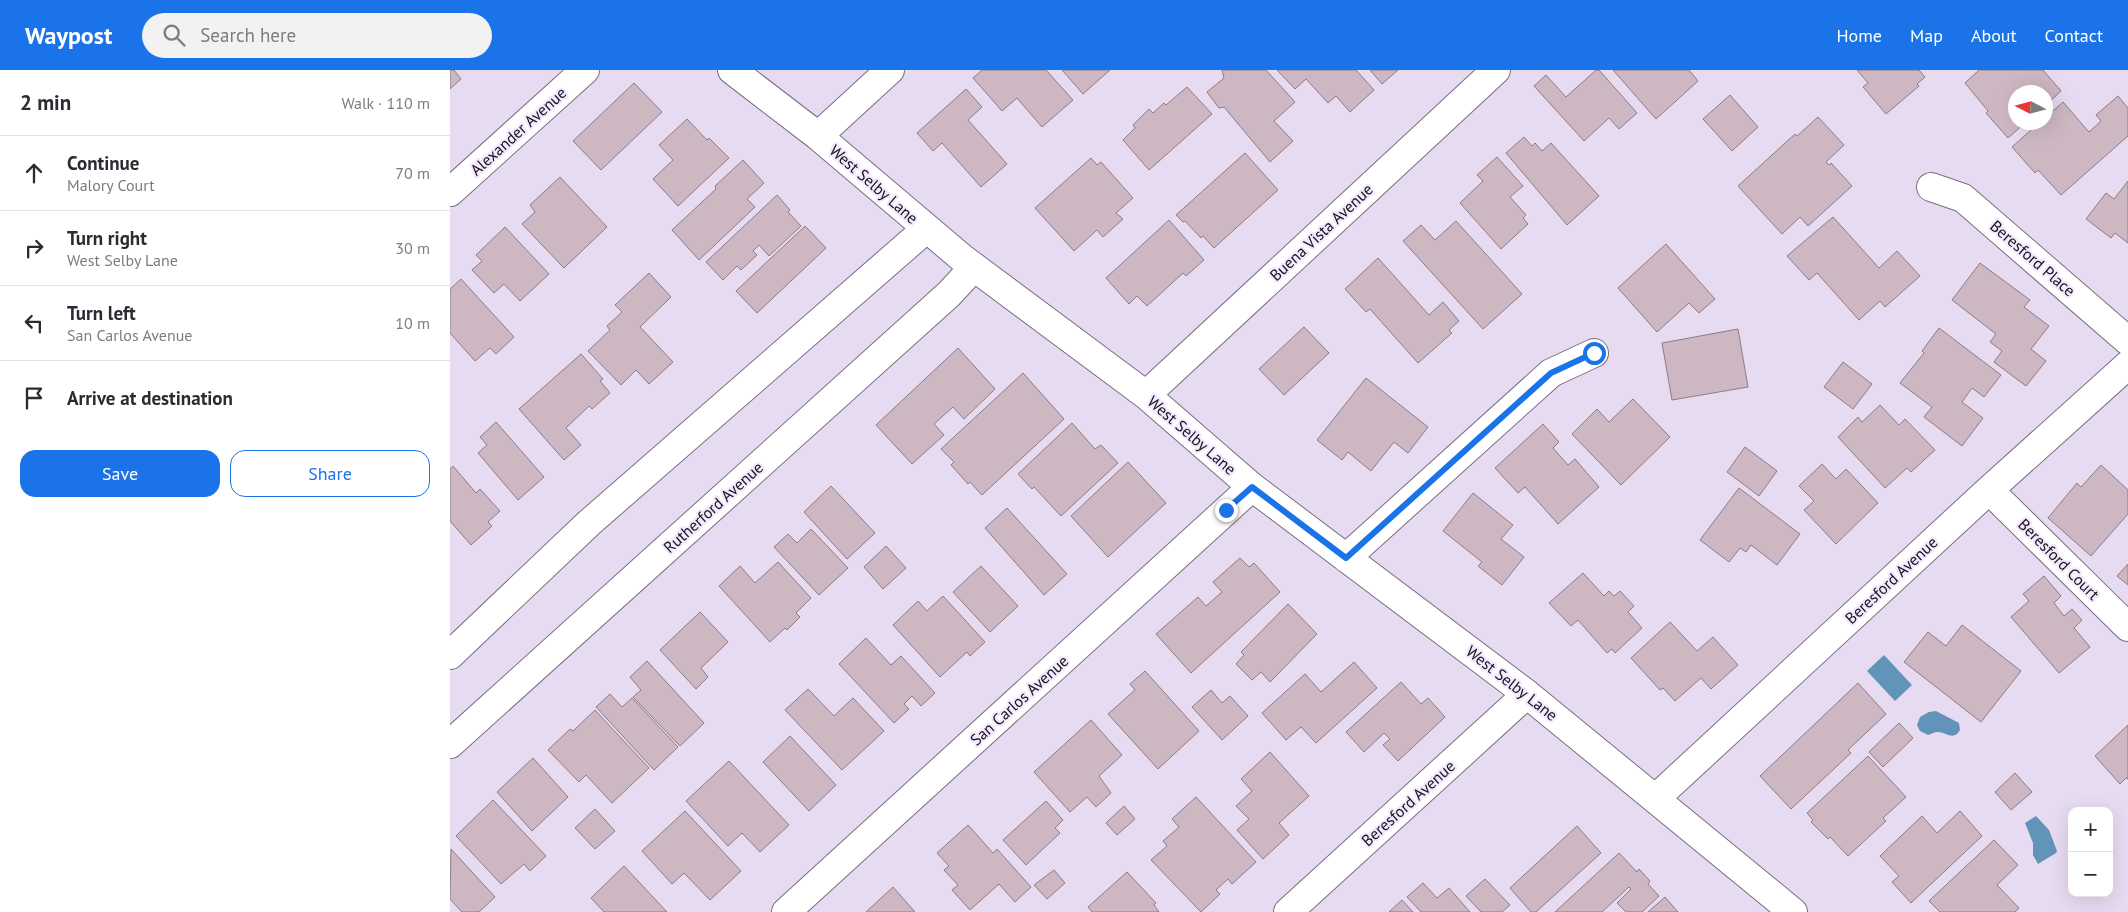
<!DOCTYPE html>
<html lang="en">
<head>
<meta charset="utf-8">
<style>
  :root { --surface:#fff; --page:#f2f2f3; --text:#2b2b33; --muted:#7c7c81; --line:#e1e1e2; --accent:#1a73e8 }
  body { margin:0; font-family:"PT Sans",sans-serif; background:var(--page); color:var(--text) }
  .controls { position:absolute; right:15px; bottom:15px; display:grid; overflow:hidden; border-radius:10px; box-shadow:0 5px 20px #0002 }
  .controls button { width:45px; height:45px; display:grid; place-items:center; padding:0; border:0; border-bottom:1px solid var(--line); background:var(--surface); color:var(--text); font:25px sans-serif }
  .compass { position:absolute; left:1558px; top:15px; width:45px; height:45px; border-radius:50%; background:var(--surface); box-shadow:0 5px 20px #0002; rotate:276deg }
  .stop { position:absolute; width:15px; height:15px; margin:-11px; border:4px solid #1a73e8; border-radius:50%; background:#fff }
  .stop.end { background:#1a73e8; border-color:#fff; box-shadow:0 1px 5px #0008 }
  .list { margin:0; padding:0; list-style:none }
  h2 { display:flex; justify-content:space-between; align-items:center; height:65px; margin:0; padding:0 20px; font-size:21px }
  h2 small { font-size:16px; font-weight:400; color:var(--muted) }
  .list li { display:grid; grid-template-columns:32px 1fr auto; gap:15px; align-items:center; box-sizing:border-box; height:75px; padding:0 20px; border-top:1px solid var(--line) }
  .list b { display:block; font-size:19px; white-space:nowrap }
  .list p { margin:0; font-size:16px; white-space:nowrap; color:var(--muted) }
  .list em { font-size:16px; font-style:normal; color:var(--muted) }
  .actions { display:flex; gap:10px; padding:15px 20px }
  .actions a { flex:1; padding:11px 0; border:1px solid var(--accent); border-radius:15px; text-align:center; font-size:18px; color:var(--accent) }
  .actions .main { background:var(--accent); color:#fff }
  .icon { flex:none; width:28px; height:28px; fill:none; stroke:currentColor; stroke-width:2; stroke-linecap:round; stroke-linejoin:round }
  .map { position:relative; flex:none; width:1678px; height:842px; overflow:hidden }
  header { display:flex; align-items:center; gap:30px; box-sizing:border-box; height:70px; padding:0 25px; background:var(--accent); color:#fff }
  header strong { font-size:24px }
  nav { display:flex; gap:28px; margin-inline-start:auto; font-size:18px }
  .search { width:350px; height:45px; background:var(--page); display:flex; align-items:center; gap:12px; box-sizing:border-box; padding:0 18px; border-radius:28px; color:var(--muted); font-size:19px }
  main { display:flex }
  aside { flex:1; background:var(--surface) }
  .map>svg:first-child { display:block }
</style>
</head>
<body>
<header>
<strong>Waypost</strong>
<div class="search"><svg class="icon" aria-label="search" viewBox="0 0 24 24"><circle cx="10" cy="10" r="6"/><path d="M15 15l6 6"/></svg>Search here</div>
<nav><a>Home</a><a>Map</a><a>About</a><a>Contact</a></nav>
</header>
<main>
<aside>
<h2>2 min<small>Walk · 110 m</small></h2>
<ul class="list">
<li><svg class="icon" aria-label="ahead" viewBox="0 0 24 24"><path d="M12 20V5M6 11l6-6 6 6"/></svg><div><b>Continue</b><p>Malory Court</p></div><em>70 m</em></li>
<li><svg class="icon" aria-label="right" viewBox="0 0 24 24"><path d="M7 20v-9h11M14 6l5 5-5 5"/></svg><div><b>Turn right</b><p>West Selby Lane</p></div><em>30 m</em></li>
<li><svg class="icon" aria-label="left" viewBox="0 0 24 24"><path d="M17 20v-9H6M10 6l-5 5 5 5"/></svg><div><b>Turn left</b><p>San Carlos Avenue</p></div><em>10 m</em></li>
<li><svg class="icon" aria-label="arrive" viewBox="0 0 24 24"><path d="M6 21V4h12l-3 4 3 4H6"/></svg><div><b>Arrive at destination</b></div></li>
</ul>
<div class="actions"><a class="main">Save</a><a>Share</a></div>
</aside>
<div class="map">
<svg width="1678" height="842" viewBox="0 0 1678 842">
  <rect width="100%" height="100%" fill="#e7dbf1"/>
  <path fill="#6293b9" d="M1434 585 1462 615 1445 631 1417 601Z
    M1486 641 1509 653 1510 660C1503 672 1496 661 1486 662 1483 663 1481 664 1478 665L1470 661 1467 655 1470 647 1479 642Z
    M1586 746 1599 760 1607 781 1606 783 1588 794 1583 785V773L1575 753Z"/>
  <path fill="#cdb7c3" stroke="#8f7a86" d="M0 0H4L11 9 0 19Z
    M532 0H596L623 30 592 57 567 28 552 41 523 8Z
    M612 0H660L633 24Z
    M772 0H816L845 32 824 51 843 71 820 92 774 37 769 38 757 22 774 8Z
    M827 0H906L924 20 900 42 886 26 878 33 856 9 845 19Z
    M920 0H948L932 14Z
    M1146 0H1149L1187 43 1169 59 1159 48 1134 71 1084 16 1096 5 1116 27Z
    M1163 0H1239L1248 11 1206 49Z
    M1407 0H1469L1475 7 1467 14 1469 16 1436 44 1413 17 1418 13Z
    M1529 0H1593L1611 21 1596 35V22H1566V52H1576L1558 68 1536 43 1538 41 1515 13Z
    M184 13 212 42 151 100 123 71Z
    M737 17 762 44 699 100 673 70 685 58 683 55 699 39 703 43 714 33 716 35Z
    M516 19 532 37 518 50 557 94 531 117 492 73 483 81 467 63Z
    M1280 25 1308 57 1282 81 1253 49Z
    M1668 26 1678 38V66L1611 125 1588 100 1585 103 1562 77 1590 52H1596V47L1613 32 1639 62 1651 51 1646 45Z
    M1368 47 1394 75 1376 92 1379 95 1381 93 1402 116 1358 156 1350 147 1332 164 1288 116 1345 64 1347 66Z
    M237 49 257 70 259 68 279 88 228 136 203 109 223 90 209 75Z
    M1074 67 1082 76 1085 73 1092 81 1101 73 1149 126 1117 155 1056 83Z
    M795 83 828 120 764 178 753 166 751 168 735 151 733 152 726 145Z
    M1047 87 1073 116 1060 127 1076 145 1073 148 1078 154 1051 179 1010 133 1033 111 1027 105Z
    M641 88 647 95 651 92 683 128 666 143 673 149 653 167 647 160 624 181 585 138Z
    M293 90 314 113 297 129 305 137 249 190 222 160 266 119 265 116Z
    M110 107 157 157 114 198 72 154 85 142 80 135Z
    M1678 111V173L1665 163 1661 168 1636 149 1656 123 1664 129Z
    M327 125 340 140 338 142 351 156 319 186 309 175 303 181 307 185 291 200 287 196 273 210 256 192Z
    M1383 147 1429 198 1447 181 1470 206 1435 237 1430 231 1409 250 1367 203 1359 210 1337 186Z
    M719 150 754 190 736 206 733 203 697 236 687 226 679 234 656 208Z
    M1006 151 1072 224 1033 259 953 171 971 155 985 170Z
    M355 156 376 178 307 243 286 221Z
    M55 157 99 204 70 231 54 214 44 223 22 200 32 191 26 185Z
    M1216 174 1265 229 1249 243 1239 233 1207 262 1168 218Z
    M928 188 979 245 993 232 1009 251 999 260 1002 263 968 293 920 239 916 242 895 219Z
    M1530 193 1580 230 1574 237 1599 256 1581 279 1596 291 1576 316 1544 292 1552 281 1540 272 1546 264 1502 230Z
    M199 203 221 227 190 257 223 292 199 314 186 300 171 315 138 281 160 260 157 256 172 242 165 235Z
    M11 209 64 267 46 284 40 278 25 291 0 263V219Z
    M854 257 879 283 834 325 809 299Z
    M1489 258 1551 305 1534 327 1522 318 1512 332 1533 348 1512 376 1474 347 1482 337 1450 313 1474 283 1472 281Z
    M1288 259 1298 317 1222 330 1212 273Z
    M508 278 545 319 514 349 503 337 484 354 494 365 462 394 426 355Z
    M131 284 153 309 150 311 160 323 142 339 139 336 116 358 131 375 114 390 69 339Z
    M1393 292 1422 314 1403 339 1374 317Z
    M573 303 614 349 532 425 520 412 518 414 501 395 504 392 491 379Z
    M916 308 978 357 958 383 944 372 921 401 898 382 892 390 867 370Z
    M1183 329 1220 367 1171 415 1122 364 1147 339 1159 352Z
    M1430 335 1449 355 1455 349 1485 380 1461 402 1457 398 1435 418 1388 367 1408 347 1412 352Z
    M46 352 94 407 68 430 28 383 37 375 30 367Z
    M622 353 645 379 651 375 668 393 611 446 584 417 582 419 568 404Z
    M1093 354 1109 372 1103 378 1118 395 1125 389 1149 417 1108 454 1075 417 1068 423 1045 398Z
    M1295 377 1327 401 1309 426 1277 402Z
    M678 392 716 433 658 487 621 446Z
    M1372 394 1386 409 1396 399 1428 433 1386 474 1354 440 1364 431 1349 416Z
    M1651 395 1678 420V444L1641 486 1598 448 1627 413 1631 417Z
    M3 396 26 423 30 419 50 441 38 452 42 456 21 475 0 451V399Z
    M381 416 425 463 397 489 354 442Z
    M1289 418 1350 464 1327 495 1301 475 1296 482 1290 478 1279 492 1250 470Z
    M1023 423 1063 455 1051 469 1074 487 1052 515 1028 496 1032 492 993 461Z
    M557 438 617 504 594 525 535 458Z
    M361 459 398 498 369 525 324 477 338 464 347 473Z
    M436 476 456 498 433 519 414 497Z
    M790 488 799 497 804 493 830 522 741 603 706 564 748 527 756 536 772 522 763 512Z
    M328 492 361 528 346 543 350 547 337 560 335 558 320 572 269 516 290 496 305 513Z
    M1678 494V515L1667 506Z
    M531 496 568 536 540 562 503 522Z
    M1133 503 1154 526 1159 521 1164 526 1170 521 1184 536 1178 542 1192 558 1165 583 1162 579 1157 583 1128 550 1121 556 1099 533Z
    M1594 506 1611 526 1604 533 1614 546 1622 539 1632 550 1624 558 1640 577 1609 603 1561 547 1579 531 1573 524Z
    M493 526 535 572 520 586 517 582 490 607 443 555 468 531 477 541Z
    M838 534 867 564 820 612 811 602 802 610 786 594 794 585 791 582Z
    M250 542 278 572 251 598 258 607 246 619 210 580Z
    M1220 552 1247 581 1263 567 1288 595 1261 619 1251 608 1225 631 1213 618 1210 620 1181 588Z
    M1512 555 1571 601 1531 652 1454 592 1478 562 1496 576Z
    M416 568 441 595 451 586 485 623 471 636 462 626 454 634 459 639 444 653 389 594Z
    M197 591 254 653 230 676 183 627 191 620 180 607Z
    M904 592 927 618 866 673 851 657 836 670 812 643 855 604 871 622Z
    M695 601 749 661 708 699 658 644 685 620 680 614Z
    M951 612 971 634 978 628 995 647 948 691 933 675 940 669 934 663 914 682 896 662Z
    M1408 613 1436 644 1398 680 1401 683 1341 739 1310 706Z
    M358 619 384 646 403 628 434 661 392 700 335 640Z
    M761 620 772 633 780 626 798 646 772 670 742 637Z
    M160 624 172 637 182 628 228 677 204 700 146 637Z
    M145 640 199 698 162 733 136 705 129 712 98 680 120 659 123 661Z
    M641 650 672 685 649 706 661 723 646 737 637 727 620 742 584 702Z
    M1449 653 1463 668 1433 697 1419 682Z
    M1678 655V709L1676 708 1670 714 1645 686Z
    M340 666 386 715 359 741 313 692Z
    M820 682 859 726 829 753 839 765 813 789 787 760 799 749 786 736 802 721 791 709Z
    M1418 686 1456 727 1433 748 1436 751 1398 786 1380 767 1378 769 1361 752 1363 750 1357 743Z
    M83 688 118 727 82 761 47 722Z
    M279 691 339 755 310 782 292 763 278 776 236 731Z
    M1565 703 1582 722 1561 740 1545 722Z
    M746 727 806 792 782 814 778 809 766 820 770 824 751 842 701 790 717 776 713 771 729 757 722 749Z
    M43 730 96 786 80 801 74 794 51 814 6 766Z
    M596 731 613 750 605 758 610 763 576 795 553 770Z
    M674 736 685 749 667 765 656 753Z
    M145 739 165 761 145 779 125 758Z
    M235 741 291 801 260 830 234 803 222 814 192 781Z
    M1510 741 1532 766 1461 833 1442 812 1449 806 1430 786 1472 746 1487 763Z
    M518 755 543 783 547 779 581 817 565 832 549 814 520 840 502 820 508 815 494 800 499 796 487 783Z
    M1127 756 1151 783 1086 842H1081L1060 818Z
    M1544 770 1568 795 1547 815 1569 838 1565 842H1490L1479 831Z
    M1 779 45 827 29 842H12L0 829Z
    M1169 783 1187 802 1189 799 1200 811 1198 814 1209 826 1192 842H1176L1167 833 1181 819 1179 817 1152 842H1105Z
    M174 796 217 842H154L141 828Z
    M604 800 615 813 597 829 584 815Z
    M677 802 706 833 704 835 709 842H642L638 837Z
    M1035 809 1060 835 1052 842H1031L1016 826Z
    M973 813 987 828 999 818 1020 842H971L957 827Z
    M443 817 465 842H416Z
    M1215 827 1228 842H1198Z
    M952 830 963 842H939Z"/>
  <g fill="none" stroke-linecap="round" stroke-linejoin="round">
    <g stroke="#786e81" stroke-width="30">
      <path id="minor" d="M282 0 368 66 512 188 696 325 802 417 1077 624 1343 842
        M368 66 440 0
        M1481 117 1513 128 1678 271
        M0 122 135 0
        M696 325 1046 0
        M1539 420 1678 557
        M896 488 1101 303 1144 283
        M0 585 139 453 476 159
        M0 674 499 224 524 197
        M1206 728 1539 420 1678 295
        M336 842 802 417
        M838 842 1077 624"/>
    </g>
    <use href="#minor" stroke="#fff" stroke-width="28"/>
  </g>
  <g fill="none" stroke-linecap="round" stroke-linejoin="round">
    <path stroke="#1a73e8" stroke-width="6" d="M776 440 802 417 896 488 1101 303 1144 283"/>
  </g>
  <g text-anchor="middle" stroke-width="4.5" stroke-linejoin="round" paint-order="stroke">
    <g font-size="16" fill="#17131b" stroke="#f4e9fe">
      <text transform="translate(68 61) rotate(-42)" y="6">Alexander Avenue</text>
      <text transform="translate(424 114) rotate(41)" y="6">West Selby Lane</text>
      <text transform="translate(871 162) rotate(-43)" y="6">Buena Vista Avenue</text>
      <text transform="translate(1583 188) rotate(41)" y="6">Beresford Place</text>
      <text transform="translate(742 365) rotate(41)" y="6">West Selby Lane</text>
      <text transform="translate(263 437) rotate(-42)" y="6">Rutherford Avenue</text>
      <text transform="translate(1609 489) rotate(45)" y="6">Beresford Court</text>
      <text transform="translate(1441 510) rotate(-43)" y="6">Beresford Avenue</text>
      <text transform="translate(1062 613) rotate(38)" y="6">West Selby Lane</text>
      <text transform="translate(569 630) rotate(-42)" y="6">San Carlos Avenue</text>
      <text transform="translate(958 733) rotate(-42)" y="6">Beresford Avenue</text>
    </g>
  </g>
</svg>
<div class="controls">
<button>+</button>
<button>−</button>
</div>
<svg class="compass" viewBox="-18 -18 36 36"><path d="M0-13l5 13h-10z" fill="#e53935"/><path d="M0 13l5-13h-10z" fill="#7c7c81"/></svg>
<div class="stop" style="left:1144px;top:283px"></div>
<div class="stop end" style="left:776px;top:440px"></div>
</div>
</main>
</body>
</html>
